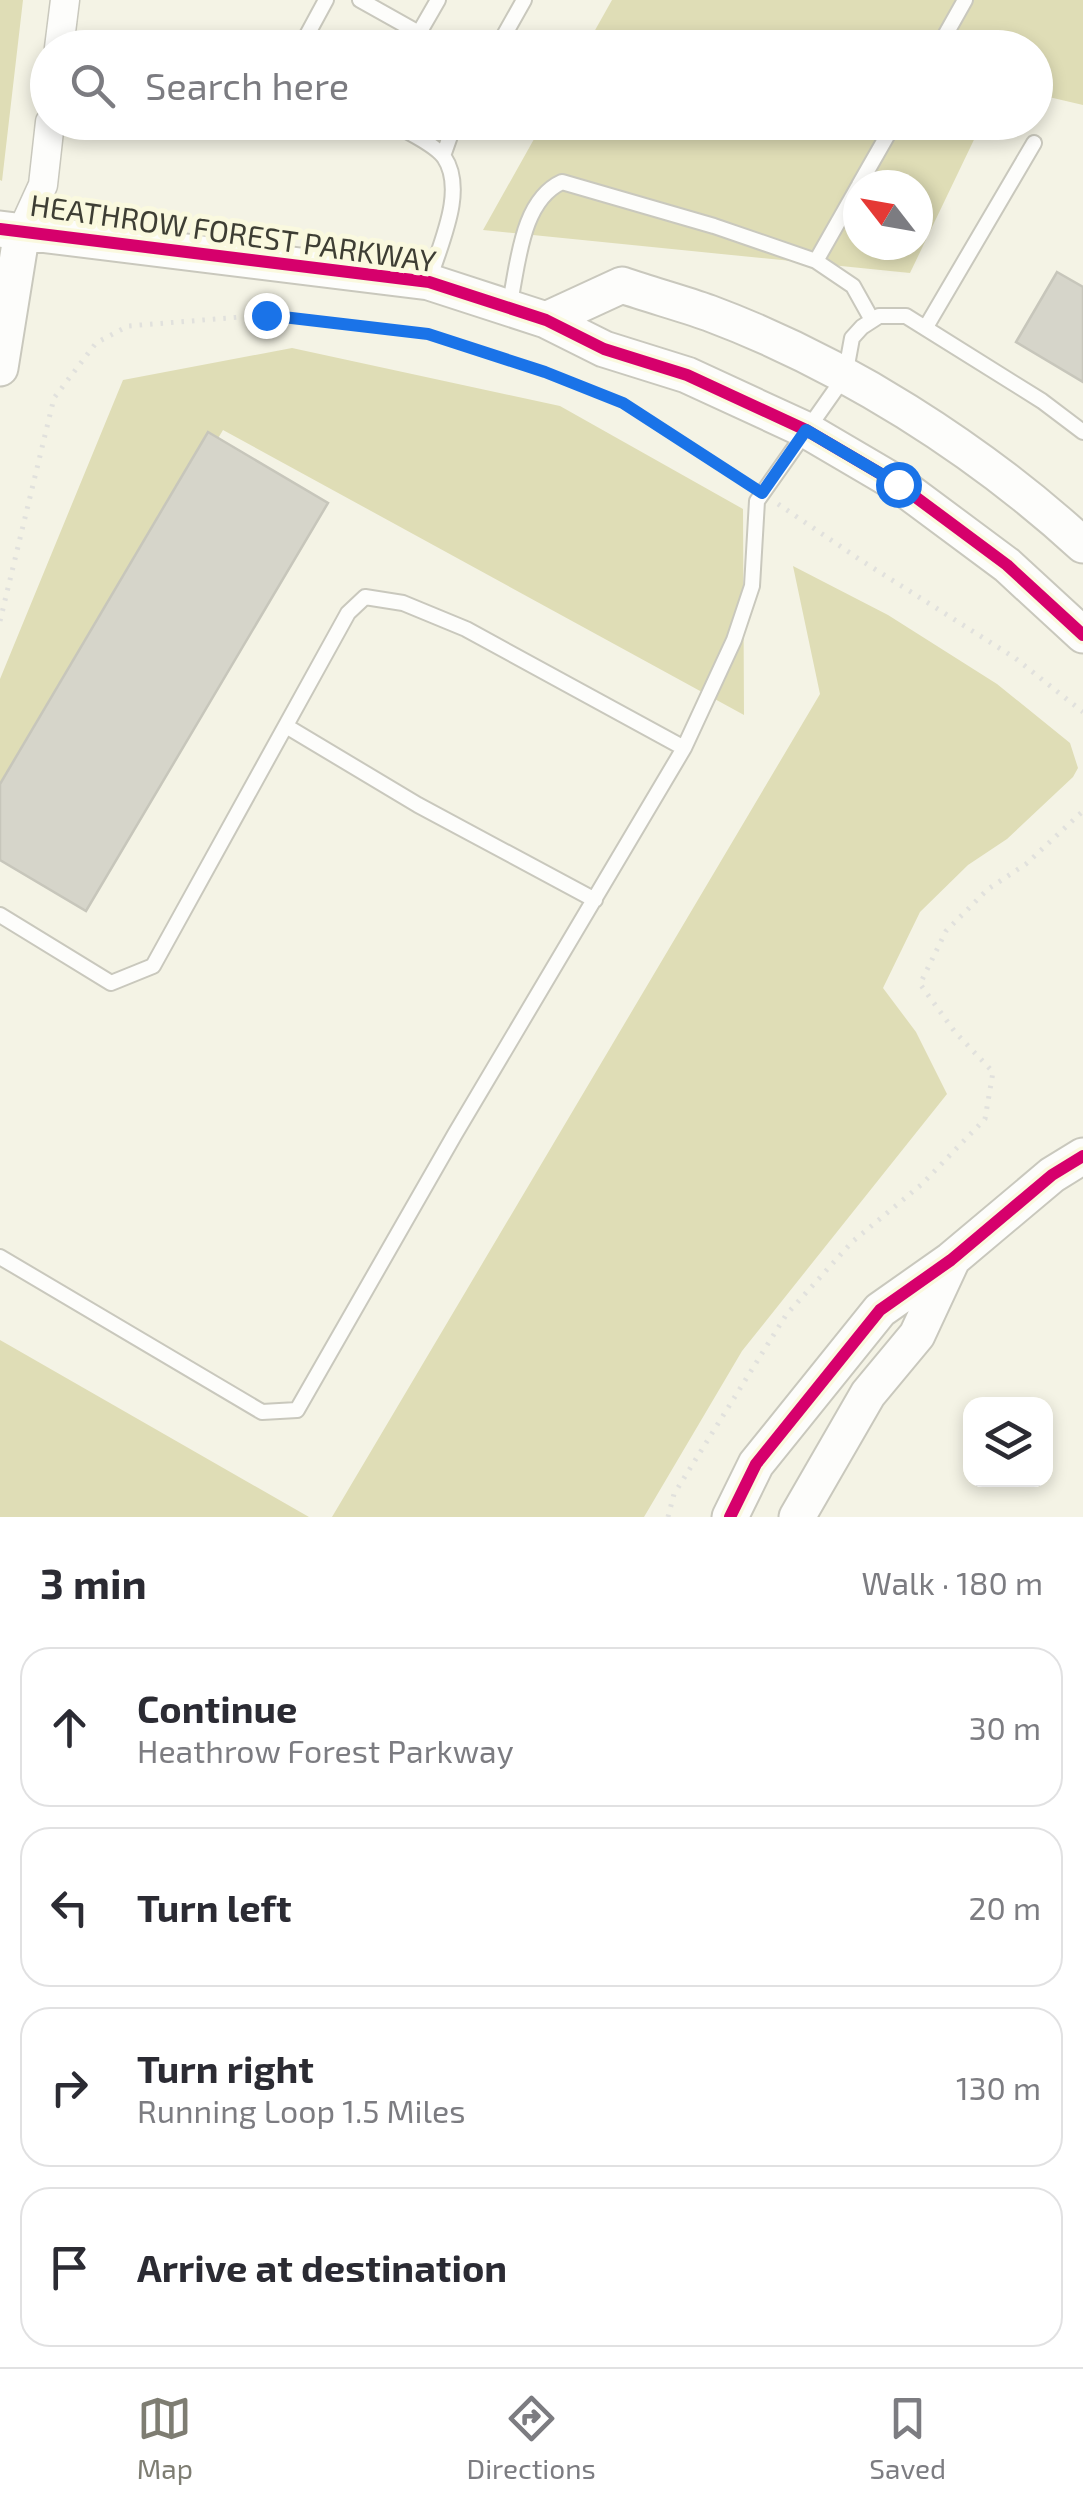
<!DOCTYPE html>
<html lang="en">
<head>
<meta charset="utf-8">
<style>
  :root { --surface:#fff; --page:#f7f7f7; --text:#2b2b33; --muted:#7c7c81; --line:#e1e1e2; --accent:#7e7d72 }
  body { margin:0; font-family:"Exo 2",sans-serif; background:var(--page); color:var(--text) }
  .controls { position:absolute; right:30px; bottom:30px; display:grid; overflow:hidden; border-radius:20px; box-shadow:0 5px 15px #0003 }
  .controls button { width:90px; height:90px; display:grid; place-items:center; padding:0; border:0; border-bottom:2px solid var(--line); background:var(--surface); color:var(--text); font:50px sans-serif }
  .compass { position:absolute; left:843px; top:170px; width:90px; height:90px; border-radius:50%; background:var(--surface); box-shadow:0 5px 15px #0003; rotate:301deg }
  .stop { position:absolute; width:30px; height:30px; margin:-22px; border:8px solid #1a73e8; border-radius:50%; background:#fff }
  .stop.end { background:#1a73e8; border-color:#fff; box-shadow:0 2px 10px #0008 }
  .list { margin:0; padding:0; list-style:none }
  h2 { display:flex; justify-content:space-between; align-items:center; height:130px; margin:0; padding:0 40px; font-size:42px }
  h2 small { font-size:32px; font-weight:400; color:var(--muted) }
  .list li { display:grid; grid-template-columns:65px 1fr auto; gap:30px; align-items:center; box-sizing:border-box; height:160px; margin:0 20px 20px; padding:0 20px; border:2px solid var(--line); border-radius:30px }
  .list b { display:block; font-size:38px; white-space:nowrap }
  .list p { margin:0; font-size:32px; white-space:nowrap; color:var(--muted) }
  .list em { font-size:32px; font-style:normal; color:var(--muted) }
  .icon { flex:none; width:55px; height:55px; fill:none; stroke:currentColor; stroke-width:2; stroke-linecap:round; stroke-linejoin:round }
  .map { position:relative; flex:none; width:1083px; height:1517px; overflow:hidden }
  .search { position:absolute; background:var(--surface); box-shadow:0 5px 15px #0003; left:30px; right:30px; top:30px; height:110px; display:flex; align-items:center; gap:25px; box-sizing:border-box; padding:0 35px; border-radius:55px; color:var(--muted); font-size:38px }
  .sheet { height:850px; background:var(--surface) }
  nav { display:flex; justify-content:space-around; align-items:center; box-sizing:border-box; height:140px; border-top:2px solid var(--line); background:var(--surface); font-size:28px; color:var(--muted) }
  nav a { display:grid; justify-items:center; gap:5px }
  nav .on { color:var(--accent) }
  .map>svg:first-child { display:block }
</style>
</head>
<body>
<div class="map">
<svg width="1083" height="1517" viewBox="0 0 1083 1517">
  <rect width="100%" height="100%" fill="#f4f3e5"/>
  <path fill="#dfddb6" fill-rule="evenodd" d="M0 0H23L2 181 0 180Z
    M612 0H1083V105L1036 94V48H585Z
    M543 123H982L910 273 483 230ZM858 185H918V245H858Z
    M292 348 560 406 743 509 744 715 223 430 0 805V679L123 380Z
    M793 566 888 615 997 684 1070 743 1078 768 1073 777 1007 839 968 865 920 912 883 988 916 1032 947 1094 742 1351 644 1517H332L820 694Z
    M0 1340 309 1517H0Z"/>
  <path fill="#d6d5ca" stroke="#c7c6bb" stroke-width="2.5" d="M1057 272 1083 287V382L1016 342Z
    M208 432 328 503 86 911 0 860V784Z"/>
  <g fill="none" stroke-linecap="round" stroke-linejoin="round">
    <g stroke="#c9c8bd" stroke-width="18">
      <path id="service" d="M360 0 419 33 438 0
        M419 33 443 48
        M300 48 326 0
        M497 48 524 0
        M938 48 965 0
        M390 122C405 131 433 143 444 157 467 191 439 246 429 281
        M443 156 455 122
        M859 185 895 122
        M858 187 816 261 853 286 872 320
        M509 307C518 268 520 201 562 182L714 226 816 261
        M926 327 1034 143
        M286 726 418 805 595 900
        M684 748 734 640 752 586 757 501 845 376 852 338 862 327 879 316H906L1042 401 1083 432
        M0 915 111 983 153 966 348 613 365 597 403 603 466 629 684 748 455 1134 297 1410 262 1412 0 1257"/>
    </g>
    <g stroke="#c9c8bd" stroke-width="31">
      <path id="minor" d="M59 48 65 0
        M22 231 43 185 50 122"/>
    </g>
    <g stroke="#c9c8bd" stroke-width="39">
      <path id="tertiary" d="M0 229 429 282 546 320 604 349 687 375 806 430 898 484 1007 565 1083 635
        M546 320 622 285C651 295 681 303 709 313 843 363 978 449 1083 545
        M0 368 22 231
        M730 1517 756 1464 880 1310 951 1260 1052 1175 1083 1156
        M797 1517 868 1394 917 1335 951 1262"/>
    </g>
    <path stroke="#e1e1dd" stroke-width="5" stroke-dasharray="2.5 8" stroke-linecap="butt" d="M778 504 859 559 1015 658 1083 712
      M0 621 54 398 96 343 128 326 266 315 428 334 545 372 623 403 748 484
      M668 1517 674 1494 786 1315 852 1242 922 1184 985 1119 993 1072 955 1032 920 984 946 931 988 889 1026 864 1083 811"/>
    <use href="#service" stroke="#fdfdfb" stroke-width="14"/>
    <use href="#minor" stroke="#fdfdfb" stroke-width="28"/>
    <use href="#tertiary" stroke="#fdfdfb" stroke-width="35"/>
    <g stroke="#faf9df" stroke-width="19">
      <path id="cycleway" d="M0 229 429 282 546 320 604 349 687 375 806 430 898 484 1007 565 1083 635
        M730 1517 756 1464 880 1310 951 1260 1052 1175 1083 1156"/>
    </g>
    <use href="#cycleway" stroke="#d6006c" stroke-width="12"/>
  </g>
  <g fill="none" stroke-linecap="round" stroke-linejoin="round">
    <path stroke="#1a73e8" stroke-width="12" d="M266 315 428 334 545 372 623 403 762 493 806 430 898 484"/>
  </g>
  <g text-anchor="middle" stroke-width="10" stroke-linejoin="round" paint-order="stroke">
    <g font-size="30" fill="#3e3e34" stroke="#faf9df">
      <text transform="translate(233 234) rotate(8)" y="10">HEATHROW FOREST PARKWAY</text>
    </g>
  </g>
</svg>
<div class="controls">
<button><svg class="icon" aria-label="layers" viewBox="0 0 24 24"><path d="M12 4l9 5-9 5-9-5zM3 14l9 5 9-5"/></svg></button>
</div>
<svg class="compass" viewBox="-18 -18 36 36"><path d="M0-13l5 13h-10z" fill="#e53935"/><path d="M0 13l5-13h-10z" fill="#7c7c81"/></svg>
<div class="stop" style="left:898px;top:484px"></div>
<div class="stop end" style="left:266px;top:315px"></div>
<div class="search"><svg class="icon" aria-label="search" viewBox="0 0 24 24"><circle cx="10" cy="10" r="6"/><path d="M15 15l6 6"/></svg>Search here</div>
</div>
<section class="sheet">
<h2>3 min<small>Walk · 180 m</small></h2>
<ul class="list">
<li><svg class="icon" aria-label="ahead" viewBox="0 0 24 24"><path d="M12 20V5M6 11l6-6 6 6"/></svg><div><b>Continue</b><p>Heathrow Forest Parkway</p></div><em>30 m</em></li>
<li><svg class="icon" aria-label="left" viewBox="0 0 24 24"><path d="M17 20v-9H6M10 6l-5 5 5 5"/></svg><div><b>Turn left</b></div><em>20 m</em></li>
<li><svg class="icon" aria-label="right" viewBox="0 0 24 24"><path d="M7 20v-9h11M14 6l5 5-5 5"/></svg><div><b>Turn right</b><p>Running Loop 1.5 Miles</p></div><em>130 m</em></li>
<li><svg class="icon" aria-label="arrive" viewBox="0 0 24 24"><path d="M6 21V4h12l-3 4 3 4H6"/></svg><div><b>Arrive at destination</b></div></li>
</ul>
</section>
<nav>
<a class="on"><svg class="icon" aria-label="map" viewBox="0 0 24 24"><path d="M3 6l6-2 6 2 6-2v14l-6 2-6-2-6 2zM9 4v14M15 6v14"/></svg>Map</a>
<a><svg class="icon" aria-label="directions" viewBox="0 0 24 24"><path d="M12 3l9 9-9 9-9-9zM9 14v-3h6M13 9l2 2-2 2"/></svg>Directions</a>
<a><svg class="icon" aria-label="saved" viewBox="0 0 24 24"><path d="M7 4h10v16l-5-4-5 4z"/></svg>Saved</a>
</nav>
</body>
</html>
